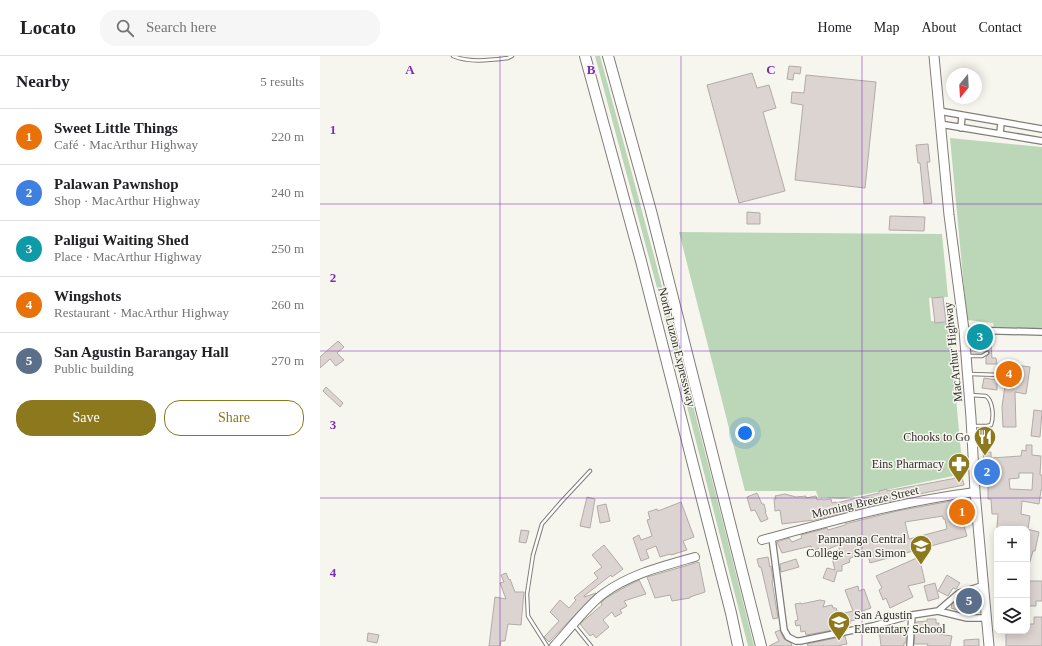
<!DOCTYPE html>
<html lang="en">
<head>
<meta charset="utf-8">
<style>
  :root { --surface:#fff; --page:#f6f6f6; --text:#202124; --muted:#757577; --line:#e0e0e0; --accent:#8c791e }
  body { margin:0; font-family:"Times New Roman",serif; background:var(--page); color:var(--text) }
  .controls { position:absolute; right:12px; bottom:12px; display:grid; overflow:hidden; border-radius:8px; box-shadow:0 2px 10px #0003 }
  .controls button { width:36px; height:36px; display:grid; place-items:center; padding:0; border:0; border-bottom:1px solid var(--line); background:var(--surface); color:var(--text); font:20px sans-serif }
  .compass { position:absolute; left:626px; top:12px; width:36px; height:36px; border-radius:50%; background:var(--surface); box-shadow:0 2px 10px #0003; rotate:198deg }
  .you { position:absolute; left:425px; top:377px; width:14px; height:14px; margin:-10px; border:3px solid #fff; border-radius:50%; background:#1a73e8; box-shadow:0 0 0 6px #1a73e833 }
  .badge { display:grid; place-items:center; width:26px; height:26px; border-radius:50%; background:var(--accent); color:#fff; font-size:13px; font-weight:700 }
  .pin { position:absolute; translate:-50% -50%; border:2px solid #fff; box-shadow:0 1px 4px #0006 }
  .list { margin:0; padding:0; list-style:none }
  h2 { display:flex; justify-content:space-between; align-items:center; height:52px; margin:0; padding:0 16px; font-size:17px }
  h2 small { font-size:13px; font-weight:400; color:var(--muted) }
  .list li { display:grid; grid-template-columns:26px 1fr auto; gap:12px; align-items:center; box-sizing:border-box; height:56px; padding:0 16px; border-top:1px solid var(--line) }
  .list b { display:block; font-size:15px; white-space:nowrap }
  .list p { margin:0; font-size:13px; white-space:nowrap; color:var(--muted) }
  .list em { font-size:13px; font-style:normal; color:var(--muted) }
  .actions { display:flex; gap:8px; padding:12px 16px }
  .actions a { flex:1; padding:9px 0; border:1px solid var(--accent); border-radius:16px; text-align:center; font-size:14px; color:var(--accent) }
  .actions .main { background:var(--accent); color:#fff }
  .icon { flex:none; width:22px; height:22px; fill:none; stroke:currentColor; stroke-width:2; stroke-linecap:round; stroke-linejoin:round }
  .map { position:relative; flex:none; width:722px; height:590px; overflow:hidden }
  header { display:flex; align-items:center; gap:24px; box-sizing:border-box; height:56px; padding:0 20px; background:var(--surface); border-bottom:1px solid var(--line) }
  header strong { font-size:19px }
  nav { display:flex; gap:22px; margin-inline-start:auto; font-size:14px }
  .search { width:280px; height:36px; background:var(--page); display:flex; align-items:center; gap:10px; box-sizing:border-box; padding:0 14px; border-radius:16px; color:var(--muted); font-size:15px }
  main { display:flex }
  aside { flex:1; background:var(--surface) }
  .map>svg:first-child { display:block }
</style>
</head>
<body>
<header>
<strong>Locato</strong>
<div class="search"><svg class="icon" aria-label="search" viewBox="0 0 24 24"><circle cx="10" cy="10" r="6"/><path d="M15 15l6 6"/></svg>Search here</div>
<nav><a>Home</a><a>Map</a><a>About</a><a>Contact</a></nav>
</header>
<main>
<aside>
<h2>Nearby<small>5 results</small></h2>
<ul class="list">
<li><span class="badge" style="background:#e8710a">1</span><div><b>Sweet Little Things</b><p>Café · MacArthur Highway</p></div><em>220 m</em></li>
<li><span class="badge" style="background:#3f7fe0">2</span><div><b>Palawan Pawnshop</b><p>Shop · MacArthur Highway</p></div><em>240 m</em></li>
<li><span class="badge" style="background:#0f9aa8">3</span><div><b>Paligui Waiting Shed</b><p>Place · MacArthur Highway</p></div><em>250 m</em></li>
<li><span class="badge" style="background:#e8710a">4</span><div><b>Wingshots</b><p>Restaurant · MacArthur Highway</p></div><em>260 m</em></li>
<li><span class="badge" style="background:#5c6f8a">5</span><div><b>San Agustin Barangay Hall</b><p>Public building</p></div><em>270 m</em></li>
</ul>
<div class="actions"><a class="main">Save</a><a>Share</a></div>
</aside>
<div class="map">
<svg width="722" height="590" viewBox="0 0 722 590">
  <rect width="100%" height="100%" fill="#f7f6ee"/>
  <path fill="#bcd6b8" d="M275 0H280C334 196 385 393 434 590H428L336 228Z
    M630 82 722 91V272H674L673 267 647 264Z
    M359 176 622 178 628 241 609 242 611 265 629 267 643 418 522 443 498 441 496 435H425Z"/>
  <path fill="#dcd4d1" stroke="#b2aaa7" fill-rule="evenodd" d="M469 10 481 11 480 18 474 17 473 24 467 23Z
    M432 17 437 32 449 29 456 52 443 56 465 135 419 147 387 29Z
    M486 19 556 26 545 132 475 124 483 49 471 47 472 36 484 37Z
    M608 88 610 106H607L612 147 604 148 600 107H598L596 89Z
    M427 156 440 157V168H427Z
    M570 160 605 161 604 175 569 174Z
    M623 241 626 266 615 267 612 242Z
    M18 285 24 291 17 297 24 304 16 310 10 303 0 312V301Z
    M664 287H666L668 290 671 289 672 302H676L677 308H666V301L670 297 668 294 665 295Z
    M688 308 710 311 706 338 695 336 696 371H683L682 351Z
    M664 322 677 324V334L662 332Z
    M6 331 23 347 20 351 3 335Z
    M714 354 722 355 720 381 711 380Z
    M706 389H712V399L721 400 720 419H722V434H721L719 448 702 445 701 458 710 460 708 473 677 472 678 458H672L671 443H668V419H666L663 397 671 396V402L701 400 702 394 706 395ZM699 417H713L712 434 690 433 689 423 699 422Z
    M642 421 644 429 574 443 575 444 494 464 462 468 460 454 455 455 454 443H456L455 440 465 438 476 441 486 440V442L496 440 497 444 502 443 503 444 511 443 512 447 516 446V447L559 437V435L567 433V435Z
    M437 437 442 448H444L446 456H445L448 463 441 466 435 454 431 455 427 441Z
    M267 441 275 443 270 472 260 470Z
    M642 443 646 467H643L647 480 550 507 547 496 535 500 529 503 530 506 522 509V515H517L514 526 503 522 507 512 515 514 512 502 521 499 518 489 504 495 502 491 492 495 491 490 462 497 457 486 469 482 472 486 482 482 481 479 507 472 508 474 525 469V468L577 455ZM623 460V463H625L627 473 589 483 585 466Z
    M361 446 374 481 363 485 367 494 351 499 350 498 340 501 336 490 326 494 329 502 321 505 313 482 319 479 321 484 332 480 327 464 330 463 328 456 337 453 338 455Z
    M286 448 290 465 280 467 277 450Z
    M707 473 719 476 715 495H713L709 509H707Z
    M201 474 209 475 206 487 199 486Z
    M284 489 303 513 292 521 291 519 264 540V541L276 537 229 586 224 581 239 565 230 556 240 544 249 552 256 544 254 542 256 540 278 522 274 517 282 511 272 499Z
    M448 501 450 511 451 510 453 525H452L458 562 453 563 441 511H439L437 503Z
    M599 501 605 526 588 530 593 541 570 552 566 542 563 544 559 534 562 532 556 520Z
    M476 503 479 511 461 516 460 508Z
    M379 506 385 536 370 541V542L352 545 350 539 335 542 327 521Z
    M186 517 189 524 190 523 195 536H204L201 569 188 568 185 585H181L180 590H169L175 541 186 543 180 527 184 526 181 519Z
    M627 519 640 527 636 533 633 532 628 540 618 535Z
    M319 524 326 538 304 545 307 550 300 554 302 557 295 561 292 556 283 564 289 571 276 582 273 578 270 580 260 568 262 566 282 549 281 547 286 542 307 530Z
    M707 525H722V545H716V550H707Z
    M615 527 619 542 608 545 604 530Z
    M538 530 539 535 544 533 551 552 534 558 535 564 530 565 531 567 523 569 524 572 486 579 485 575 481 576 480 569 476 570 475 565 478 564 475 548 481 547V548L500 544 505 545 503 551 512 549 513 552H516L518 557 519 556 520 558 533 555 525 534Z
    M636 545 660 552V555L643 556 631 552 632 548Z
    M714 561H722V590H686V575H707V568H714Z
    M607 563H616V567H619V578L632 580 630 590H607L608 588H594L596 566 607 565Z
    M569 570 570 575 587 572 586 587H584V590H561L559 573Z
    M460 574 464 583 471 587 472 590H449L459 585 455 576Z
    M48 577 59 579 57 587 47 585Z
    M525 580 527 588 517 590H488L487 588Z
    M659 583V590H644V584Z"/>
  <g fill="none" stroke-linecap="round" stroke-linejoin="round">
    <g stroke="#807e78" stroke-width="4.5">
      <path id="service" d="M133 0C149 7 171 4 188 2L192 0
        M669 287 673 276
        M648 300H662L667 297
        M650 318 682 319
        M651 339 666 340C673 345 674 361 671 369L667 370H654
        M254 569 271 590
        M227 590 208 560 207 538 213 499 222 468 242 445 270 415"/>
    </g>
    <g stroke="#807e78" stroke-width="8">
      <path id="minor" d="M619 55 722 73
        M620 68 722 85
        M641 72 642 59
        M680 78 681 66
        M644 274 722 276
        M452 482 464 574 468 581 476 585H480L553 570 592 559 618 555 647 562H666
        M618 555 639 537 665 529
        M590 590 592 559"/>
    </g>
    <g stroke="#807e78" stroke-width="10">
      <path id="secondary" d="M442 484C512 465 583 445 655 436
        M234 590C249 574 267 550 283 538 310 518 343 510 375 501"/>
    </g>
    <g stroke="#807e78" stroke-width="11">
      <path id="trunk" d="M614 0 629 159 644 274 651 362 655 436 669 590"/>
    </g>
    <g stroke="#807e78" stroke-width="12">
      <path id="motorway" d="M265 0 321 205 411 557 418 590
        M288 0 331 155 441 590"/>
    </g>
    <use href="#service" stroke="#fff" stroke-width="2.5"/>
    <use href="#minor" stroke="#fff" stroke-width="5.5"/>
    <use href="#secondary" stroke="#fff" stroke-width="8"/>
    <use href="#trunk" stroke="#fff" stroke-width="9"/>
    <use href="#motorway" stroke="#fff" stroke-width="10"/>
  </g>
  <path fill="none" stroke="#7b2cbf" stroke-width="1" stroke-opacity="0.55" d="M180 0V590M361 0V590M542 0V590M0 148H722M0 295H722M0 442H722"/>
  <defs>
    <g id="restaurant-pin" transform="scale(1.15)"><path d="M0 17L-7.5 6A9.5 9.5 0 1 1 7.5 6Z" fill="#8c791e" stroke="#f7f6ee"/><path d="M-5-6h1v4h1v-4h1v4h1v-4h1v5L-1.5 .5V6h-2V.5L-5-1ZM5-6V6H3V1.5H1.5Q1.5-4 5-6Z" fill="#fff"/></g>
    <g id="pharmacy-pin" transform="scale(1.15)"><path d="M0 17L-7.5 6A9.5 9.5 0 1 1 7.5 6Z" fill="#8c791e" stroke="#f7f6ee"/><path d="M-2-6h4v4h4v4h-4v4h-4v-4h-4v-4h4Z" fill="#fff"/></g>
    <g id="university-pin" transform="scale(1.15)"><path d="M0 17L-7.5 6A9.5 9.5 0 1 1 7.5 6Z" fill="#8c791e" stroke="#f7f6ee"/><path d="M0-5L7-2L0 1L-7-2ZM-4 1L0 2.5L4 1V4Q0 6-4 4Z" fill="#fff"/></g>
    <g id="school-pin" transform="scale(1.15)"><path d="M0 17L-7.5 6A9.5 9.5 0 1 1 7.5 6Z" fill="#8c791e" stroke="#f7f6ee"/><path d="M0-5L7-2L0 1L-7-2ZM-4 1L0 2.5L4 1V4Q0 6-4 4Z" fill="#fff"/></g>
  </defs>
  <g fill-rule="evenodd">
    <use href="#restaurant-pin" x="665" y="381"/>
    <use href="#pharmacy-pin" x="639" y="408"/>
    <use href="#university-pin" x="601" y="490"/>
    <use href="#school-pin" x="519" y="566"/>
  </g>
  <g text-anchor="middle" stroke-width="3" stroke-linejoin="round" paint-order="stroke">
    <g font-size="12" fill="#2f2e2c" stroke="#f7f6ee">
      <text transform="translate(357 291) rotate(76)" y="4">North Luzon Expressway</text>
      <text transform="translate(633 296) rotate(-96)" y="4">MacArthur Highway</text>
      <text transform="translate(545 446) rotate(-13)" y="4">Morning Breeze Street</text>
    </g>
    <g font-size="12" fill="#2f2e2c" stroke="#f7f6ee" text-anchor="end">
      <text x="650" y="385">Chooks to Go</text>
      <text x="624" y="412">Eins Pharmacy</text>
      <text x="586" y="487">Pampanga Central<tspan x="586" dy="14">College - San Simon</tspan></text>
      <text x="534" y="563" text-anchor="start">San Agustin<tspan x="534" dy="14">Elementary School</tspan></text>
    </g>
  </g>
  <g font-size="13" text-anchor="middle" font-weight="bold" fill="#7b2cbf" stroke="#f7f6ee" stroke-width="3" stroke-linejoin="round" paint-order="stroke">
    <text x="90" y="18">A</text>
    <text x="271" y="18">B</text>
    <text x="451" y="18">C</text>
    <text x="13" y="78">1</text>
    <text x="13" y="226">2</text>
    <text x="13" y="373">3</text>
    <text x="13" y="521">4</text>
  </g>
</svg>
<div class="controls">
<button>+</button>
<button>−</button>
<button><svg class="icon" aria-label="layers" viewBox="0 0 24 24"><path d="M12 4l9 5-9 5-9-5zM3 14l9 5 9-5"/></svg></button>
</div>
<svg class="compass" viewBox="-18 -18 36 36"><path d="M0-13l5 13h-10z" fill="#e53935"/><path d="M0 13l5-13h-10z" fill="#757577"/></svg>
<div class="you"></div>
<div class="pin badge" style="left:642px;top:456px;background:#e8710a">1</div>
<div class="pin badge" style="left:667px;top:416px;background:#3f7fe0">2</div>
<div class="pin badge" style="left:660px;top:281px;background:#0f9aa8">3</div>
<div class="pin badge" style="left:689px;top:318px;background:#e8710a">4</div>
<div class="pin badge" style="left:649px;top:545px;background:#5c6f8a">5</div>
</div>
</main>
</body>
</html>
